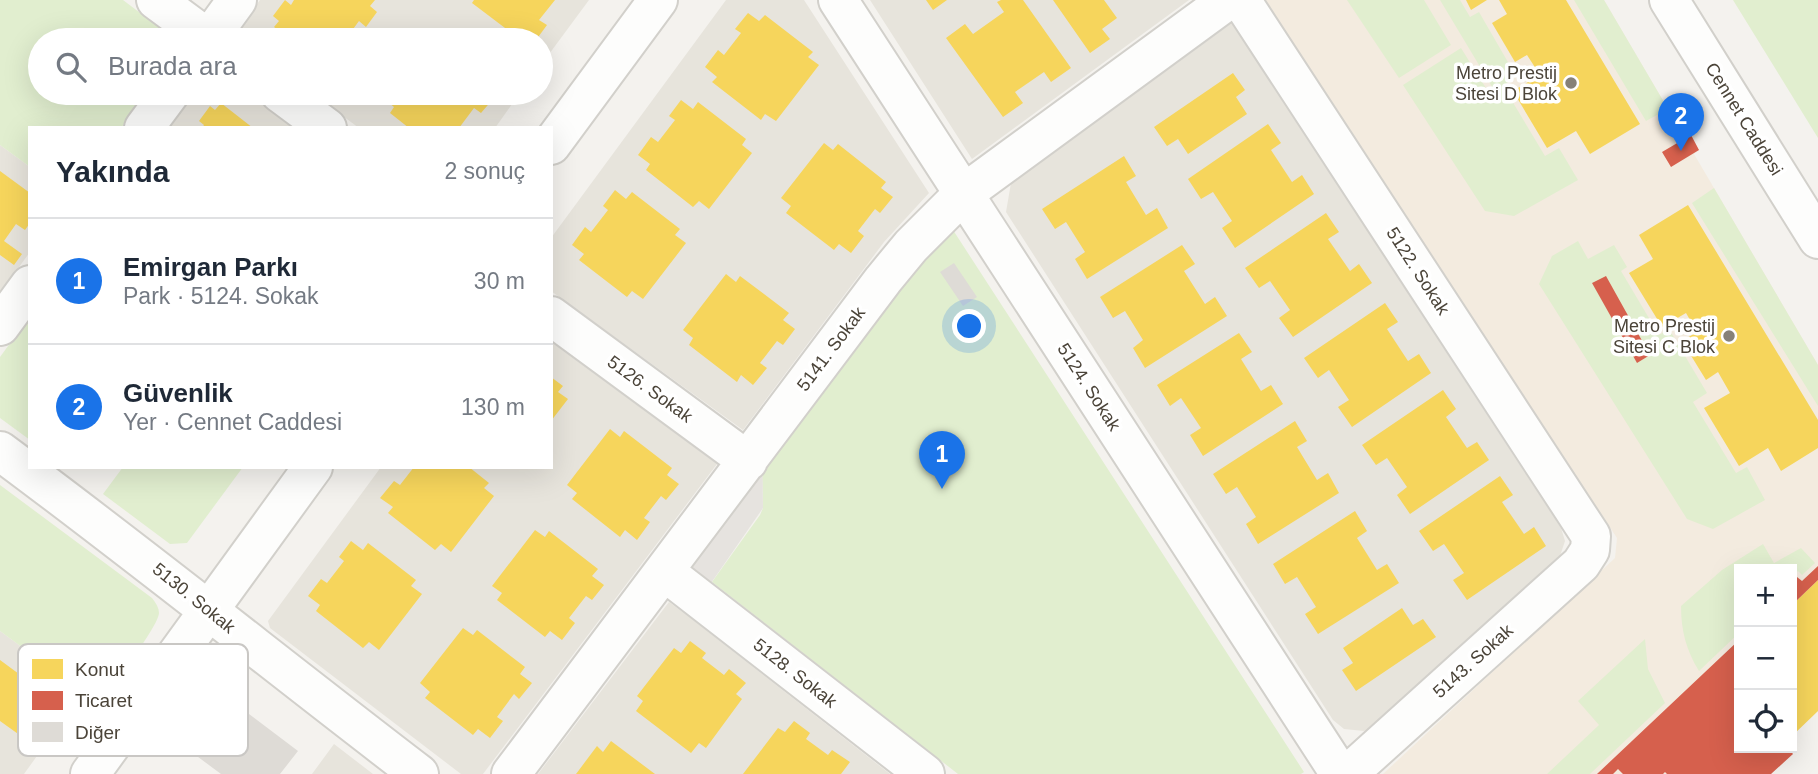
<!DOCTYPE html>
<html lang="tr">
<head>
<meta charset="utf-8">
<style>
  :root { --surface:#fff; --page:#f2f2f3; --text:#1f2937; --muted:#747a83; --line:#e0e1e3; --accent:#1a73e8 }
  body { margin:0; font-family:Helvetica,sans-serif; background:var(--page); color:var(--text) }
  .controls { position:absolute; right:21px; bottom:21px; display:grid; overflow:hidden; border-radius:0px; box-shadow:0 7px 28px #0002 }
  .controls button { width:63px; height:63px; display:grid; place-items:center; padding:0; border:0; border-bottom:2px solid var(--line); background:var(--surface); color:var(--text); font:35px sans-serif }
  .you { position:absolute; left:970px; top:327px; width:24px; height:24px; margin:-18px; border:5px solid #fff; border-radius:50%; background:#1a73e8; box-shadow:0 0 0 10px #1a73e833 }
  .badge { display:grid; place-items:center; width:46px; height:46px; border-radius:50%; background:var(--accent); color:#fff; font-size:23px; font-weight:700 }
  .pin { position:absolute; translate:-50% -58px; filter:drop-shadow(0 2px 4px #0008) }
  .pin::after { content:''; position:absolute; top:37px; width:24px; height:21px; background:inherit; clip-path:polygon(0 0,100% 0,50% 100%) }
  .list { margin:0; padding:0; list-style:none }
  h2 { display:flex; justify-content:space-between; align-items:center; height:91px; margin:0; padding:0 28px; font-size:30px }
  h2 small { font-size:23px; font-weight:400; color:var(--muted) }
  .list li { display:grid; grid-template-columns:46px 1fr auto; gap:21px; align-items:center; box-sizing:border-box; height:126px; padding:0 28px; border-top:2px solid var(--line) }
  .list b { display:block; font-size:26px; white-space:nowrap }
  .list p { margin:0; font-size:23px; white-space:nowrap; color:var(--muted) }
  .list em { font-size:23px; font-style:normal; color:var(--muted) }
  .icon { flex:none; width:38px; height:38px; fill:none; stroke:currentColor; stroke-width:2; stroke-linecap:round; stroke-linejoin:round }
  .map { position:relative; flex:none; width:1818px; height:774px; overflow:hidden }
  .search { position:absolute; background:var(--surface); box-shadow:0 7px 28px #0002; left:28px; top:28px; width:525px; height:77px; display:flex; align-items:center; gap:18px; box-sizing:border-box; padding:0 24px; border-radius:38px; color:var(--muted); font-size:26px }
  .panel { position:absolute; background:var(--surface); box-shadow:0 7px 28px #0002; left:28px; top:126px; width:525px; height:343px; border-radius:0px }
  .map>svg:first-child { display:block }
</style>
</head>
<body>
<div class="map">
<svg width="1818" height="774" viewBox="0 0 1818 774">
  <rect width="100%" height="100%" fill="#f4f2ee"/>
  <path fill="#e7e4dc" d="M260 0H589L541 65V40H242L235 34Z
    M726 0H804L929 193 884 242 743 430 551 291V238Z
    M870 0H1189L972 159Z
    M1232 23 1561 528 1565 541 1559 559 1372 727 1364 731 1344 729 1333 720 1006 212 1011 183Z
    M192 93H247L294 128H167Z
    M312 93H520L495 128H359Z
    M0 145 30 167V252L0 293Z
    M551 342 717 464 483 774H461L270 628 268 621 381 467H551Z
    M669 602 688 616 890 774H538Z
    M0 631 83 692 24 774H0Z
    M334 744 373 774H312Z"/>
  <path fill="#f3ebdf" d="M1263 0H1604L1685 138 1691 135 1699 150 1694 154 1818 365V711L1792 736V569H1739V748H1788L1793 754 1751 774H1383L1615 558 1617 538Z"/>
  <path fill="#e1eecf" d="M0 0H123L176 40H40V93H147L121 128H30V167L0 145Z
    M1347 0H1424L1451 45 1399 78Z
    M1440 0H1460L1470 17 1479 12 1516 76 1503 86 1545 156 1559 148 1578 180 1514 216 1485 211 1403 85 1461 48 1489 93 1494 90Z
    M1574 0H1604L1668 109 1646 121Z
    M1733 0H1818V138Z
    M1714 188 1818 365V406L1692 203Z
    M953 230 1304 772 1301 774H958L712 582 760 515 763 508 762 473 899 289 921 262Z
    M1578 241 1588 259 1614 245 1627 267 1621 271 1659 335 1669 329 1707 393 1693 402 1736 473 1747 467 1765 500 1713 529 1687 519 1539 284 1552 256Z
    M30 316V440L0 418V357Z
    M123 467H243L187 543 170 544 103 494Z
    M0 485 152 598C156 603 159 608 159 613 158 628 110 688 99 704L0 631Z
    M1763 544 1774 563 1801 548 1815 563 1802 575 1798 571 1792 577V569H1739V633L1699 671C1686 650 1681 630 1681 606L1722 570Z
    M1645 639 1648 669 1665 703 1590 774H1547L1599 725 1578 701Z"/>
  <path fill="#e6e3df" d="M762 441 763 508 700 599 665 572Z"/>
  <path fill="#f6d55c" d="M285 0 291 5 294 0H375L370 6 377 12 366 27 359 21 345 40H292L274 27 279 21 273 16Z
    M474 0H555L539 20 547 25 536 40 529 36 526 40H521L472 3Z
    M926 0H947L933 10Z
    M1001 0H1023L1071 68 1051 82 1044 72 1015 92 1023 103 1003 117 946 38 965 24 973 34 1004 12 997 2Z
    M1053 0H1104L1117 18 1102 29 1110 39 1090 53Z
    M1466 0H1487L1471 10Z
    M1499 0H1566L1640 124 1590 154 1576 131 1547 148 1513 91 1540 75 1527 55 1515 62 1492 23 1507 14Z
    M748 13 759 21 765 15 813 52 808 57 819 65 776 121 765 114 761 120 712 82 717 77 705 67 718 50 724 55 741 33 735 29Z
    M1233 73 1245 90 1236 97 1247 114 1188 154 1178 139 1167 146 1154 127Z
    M395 93H485L493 99 481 113 474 108 459 128H409L390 113 394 107 388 102Z
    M681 100 693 109 698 102 746 139 742 145 752 153 709 209 699 201 693 207 646 170 650 164 638 155 651 137 658 142 675 120 669 116Z
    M221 103 253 128H202L204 125 199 121 210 106 215 110Z
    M1268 124 1281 143 1271 150 1292 182 1302 175 1314 194 1235 248 1222 228 1232 221 1213 192 1201 199 1188 179Z
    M824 143 833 150 838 144 886 182 881 188 893 197 880 213 875 209 858 231 864 236 851 253 839 244 834 250 786 213 791 206 781 198Z
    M1124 156 1136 176 1126 182 1146 215 1157 208 1168 228 1087 279 1075 259 1085 252 1066 222 1055 229 1042 209Z
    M0 171 30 193V223L25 230 16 224 4 241 22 254 14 265 0 255Z
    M615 190 626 199 632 192 680 229 675 235 686 243 643 299 632 291 627 297 579 260 584 254 572 245 585 227 591 232 608 210 603 206Z
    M1688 205 1818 420V448L1781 471 1768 448 1739 466 1704 408 1730 393 1718 372 1706 380 1682 341 1697 332 1686 313 1662 327 1629 273 1653 259 1639 235Z
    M1326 213 1339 232 1328 239 1350 271 1359 264 1372 283 1293 337 1279 318 1290 310 1270 281 1259 288 1245 268Z
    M1182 245 1195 264 1184 271 1205 304 1215 297 1227 316 1145 368 1133 348 1143 340 1125 311 1113 318 1100 297Z
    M726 274 736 282 740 276 789 313 783 320 795 329 783 345 777 341 760 363 767 368 753 385 741 375 737 382 689 345 693 338 683 330Z
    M1385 303 1398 322 1387 329 1408 361 1419 354 1431 373 1352 427 1338 407 1349 400 1329 370 1318 378 1304 358Z
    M1239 333 1252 352 1241 359 1261 391 1271 385 1283 404 1203 456 1190 435 1201 428 1181 398 1170 406 1157 385Z
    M551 377 563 386 558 392 568 399 551 421Z
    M1443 390 1456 409 1446 417 1467 448 1477 442 1489 460 1410 514 1397 495 1407 487 1387 458 1376 465 1362 445Z
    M1295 421 1307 441 1297 447 1317 480 1328 473 1339 493 1258 544 1246 524 1256 517 1237 487 1226 494 1213 474Z
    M610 429 620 437 624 431 672 468 667 475 679 484 666 500 661 496 644 518 650 522 637 540 625 530 620 537 572 499 577 493 567 485Z
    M414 467H469L489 483 484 488 494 496 451 552 441 544 435 550 388 513 393 507 380 498 394 481 400 485Z
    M1500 476 1513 495 1502 502 1524 534 1534 527 1546 546 1467 600 1453 580 1464 573 1444 544 1433 551 1419 531Z
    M1355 511 1367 531 1357 538 1377 570 1387 564 1399 583 1318 634 1305 614 1316 607 1297 577 1285 584 1273 564Z
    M535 530 545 537 549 531 598 569 592 576 604 585 592 600 586 596 569 618 575 623 562 640 550 631 545 637 497 600 502 593 492 586Z
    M351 541 363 550 368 543 416 580 411 586 422 594 379 650 369 642 363 648 316 611 320 605 308 596 321 579 327 583 344 561 339 557Z
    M1818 580V711L1792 736V605Z
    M1402 608 1413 625 1423 619 1436 637 1356 691 1342 670 1353 663 1343 648Z
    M463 628 473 635 477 630 525 667 520 674 532 683 519 699 514 694 497 717 503 721 490 738 478 729 473 735 425 698 430 692 420 683Z
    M690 641 706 653 702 658 724 675 729 669 746 683 736 694 742 699 706 748 699 743 691 753 636 711 643 701 637 696 674 648 681 653Z
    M0 660 57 702 28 741 0 721Z
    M794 721 810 733 806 739 828 755 832 750 850 762 841 774H743L778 728 785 732Z
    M611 741 655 774H576L597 746 603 752Z"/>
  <path fill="#d6604d" d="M1691 135 1699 150 1671 167 1662 152Z
    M1606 276 1650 355 1637 363 1592 283Z
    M1818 566V580L1792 605V582L1797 577 1802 581Z
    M1739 640V692L1737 694 1739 697V748H1788L1793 754 1771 774H1667L1665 772 1663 774H1623L1618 769 1613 774H1597Z"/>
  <path fill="#dedbd6" d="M954 263 977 297 963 306 940 272Z
    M225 696 298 751 280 774H221L186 748Z"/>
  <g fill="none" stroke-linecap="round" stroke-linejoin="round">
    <g stroke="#d2d0cb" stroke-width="42">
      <path id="minor" d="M156 0 210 40
        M838 0 1340 774
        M1241 0 1591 536 1590 550 1581 564 1348 774
        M1669 0 1818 239
        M208 40 237 0
        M280 93 327 128
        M144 128 170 93
        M551 145 658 0
        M551 316 748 461
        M0 326 30 285
        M0 451C142 556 279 667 419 774
        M665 572 925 774
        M90 774 313 467
        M511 774 883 280 911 246 963 194 1228 0"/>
    </g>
    <use href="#minor" stroke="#fdfdfc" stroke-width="38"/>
  </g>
  <g fill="#868178" stroke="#fff" stroke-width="2.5">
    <circle cx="1571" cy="83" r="7"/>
    <circle cx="1729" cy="336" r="7"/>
  </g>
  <g text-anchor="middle" stroke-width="7" stroke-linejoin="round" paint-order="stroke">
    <g font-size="18" fill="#4b4439" stroke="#fff" text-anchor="end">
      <text x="1557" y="79">Metro Prestij<tspan x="1557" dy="21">Sitesi D Blok</tspan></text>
      <text x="1715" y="332">Metro Prestij<tspan x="1715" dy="21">Sitesi C Blok</tspan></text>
    </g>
    <g font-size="18" fill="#4b4439" stroke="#fff">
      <text transform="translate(1744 119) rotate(58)" y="6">Cennet Caddesi</text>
      <text transform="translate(1418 271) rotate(57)" y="6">5122. Sokak</text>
      <text transform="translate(831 349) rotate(-53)" y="6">5141. Sokak</text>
      <text transform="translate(1089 387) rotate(57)" y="6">5124. Sokak</text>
      <text transform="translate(650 389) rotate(36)" y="6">5126. Sokak</text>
      <text transform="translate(194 598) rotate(39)" y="6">5130. Sokak</text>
      <text transform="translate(1473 661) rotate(-42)" y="6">5143. Sokak</text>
      <text transform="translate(795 673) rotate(38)" y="6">5128. Sokak</text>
    </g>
  </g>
  <rect x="18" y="644" width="230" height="112" rx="10" fill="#fff" stroke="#c9c7c4" stroke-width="2"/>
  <rect x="32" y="659" width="31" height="20" fill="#f6d55c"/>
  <rect x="32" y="691" width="31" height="19" fill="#d6604d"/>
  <rect x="32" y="722" width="31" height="20" fill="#dedbd6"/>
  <g font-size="19" fill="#4b4439">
    <text x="75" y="676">Konut</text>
    <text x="75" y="707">Ticaret</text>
    <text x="75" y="739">Diğer</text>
  </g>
</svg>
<div class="controls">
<button>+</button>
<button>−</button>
<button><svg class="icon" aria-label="locate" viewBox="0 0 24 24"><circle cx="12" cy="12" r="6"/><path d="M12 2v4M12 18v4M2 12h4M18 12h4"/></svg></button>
</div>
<div class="you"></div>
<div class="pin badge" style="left:942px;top:489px">1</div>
<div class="pin badge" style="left:1681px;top:151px">2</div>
<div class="search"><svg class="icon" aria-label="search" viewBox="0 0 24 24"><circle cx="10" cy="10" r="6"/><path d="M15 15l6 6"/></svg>Burada ara</div>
<section class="panel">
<h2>Yakında<small>2 sonuç</small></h2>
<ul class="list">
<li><span class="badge">1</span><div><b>Emirgan Parkı</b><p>Park · 5124. Sokak</p></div><em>30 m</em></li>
<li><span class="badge">2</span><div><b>Güvenlik</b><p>Yer · Cennet Caddesi</p></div><em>130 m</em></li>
</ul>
</section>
</div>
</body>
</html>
